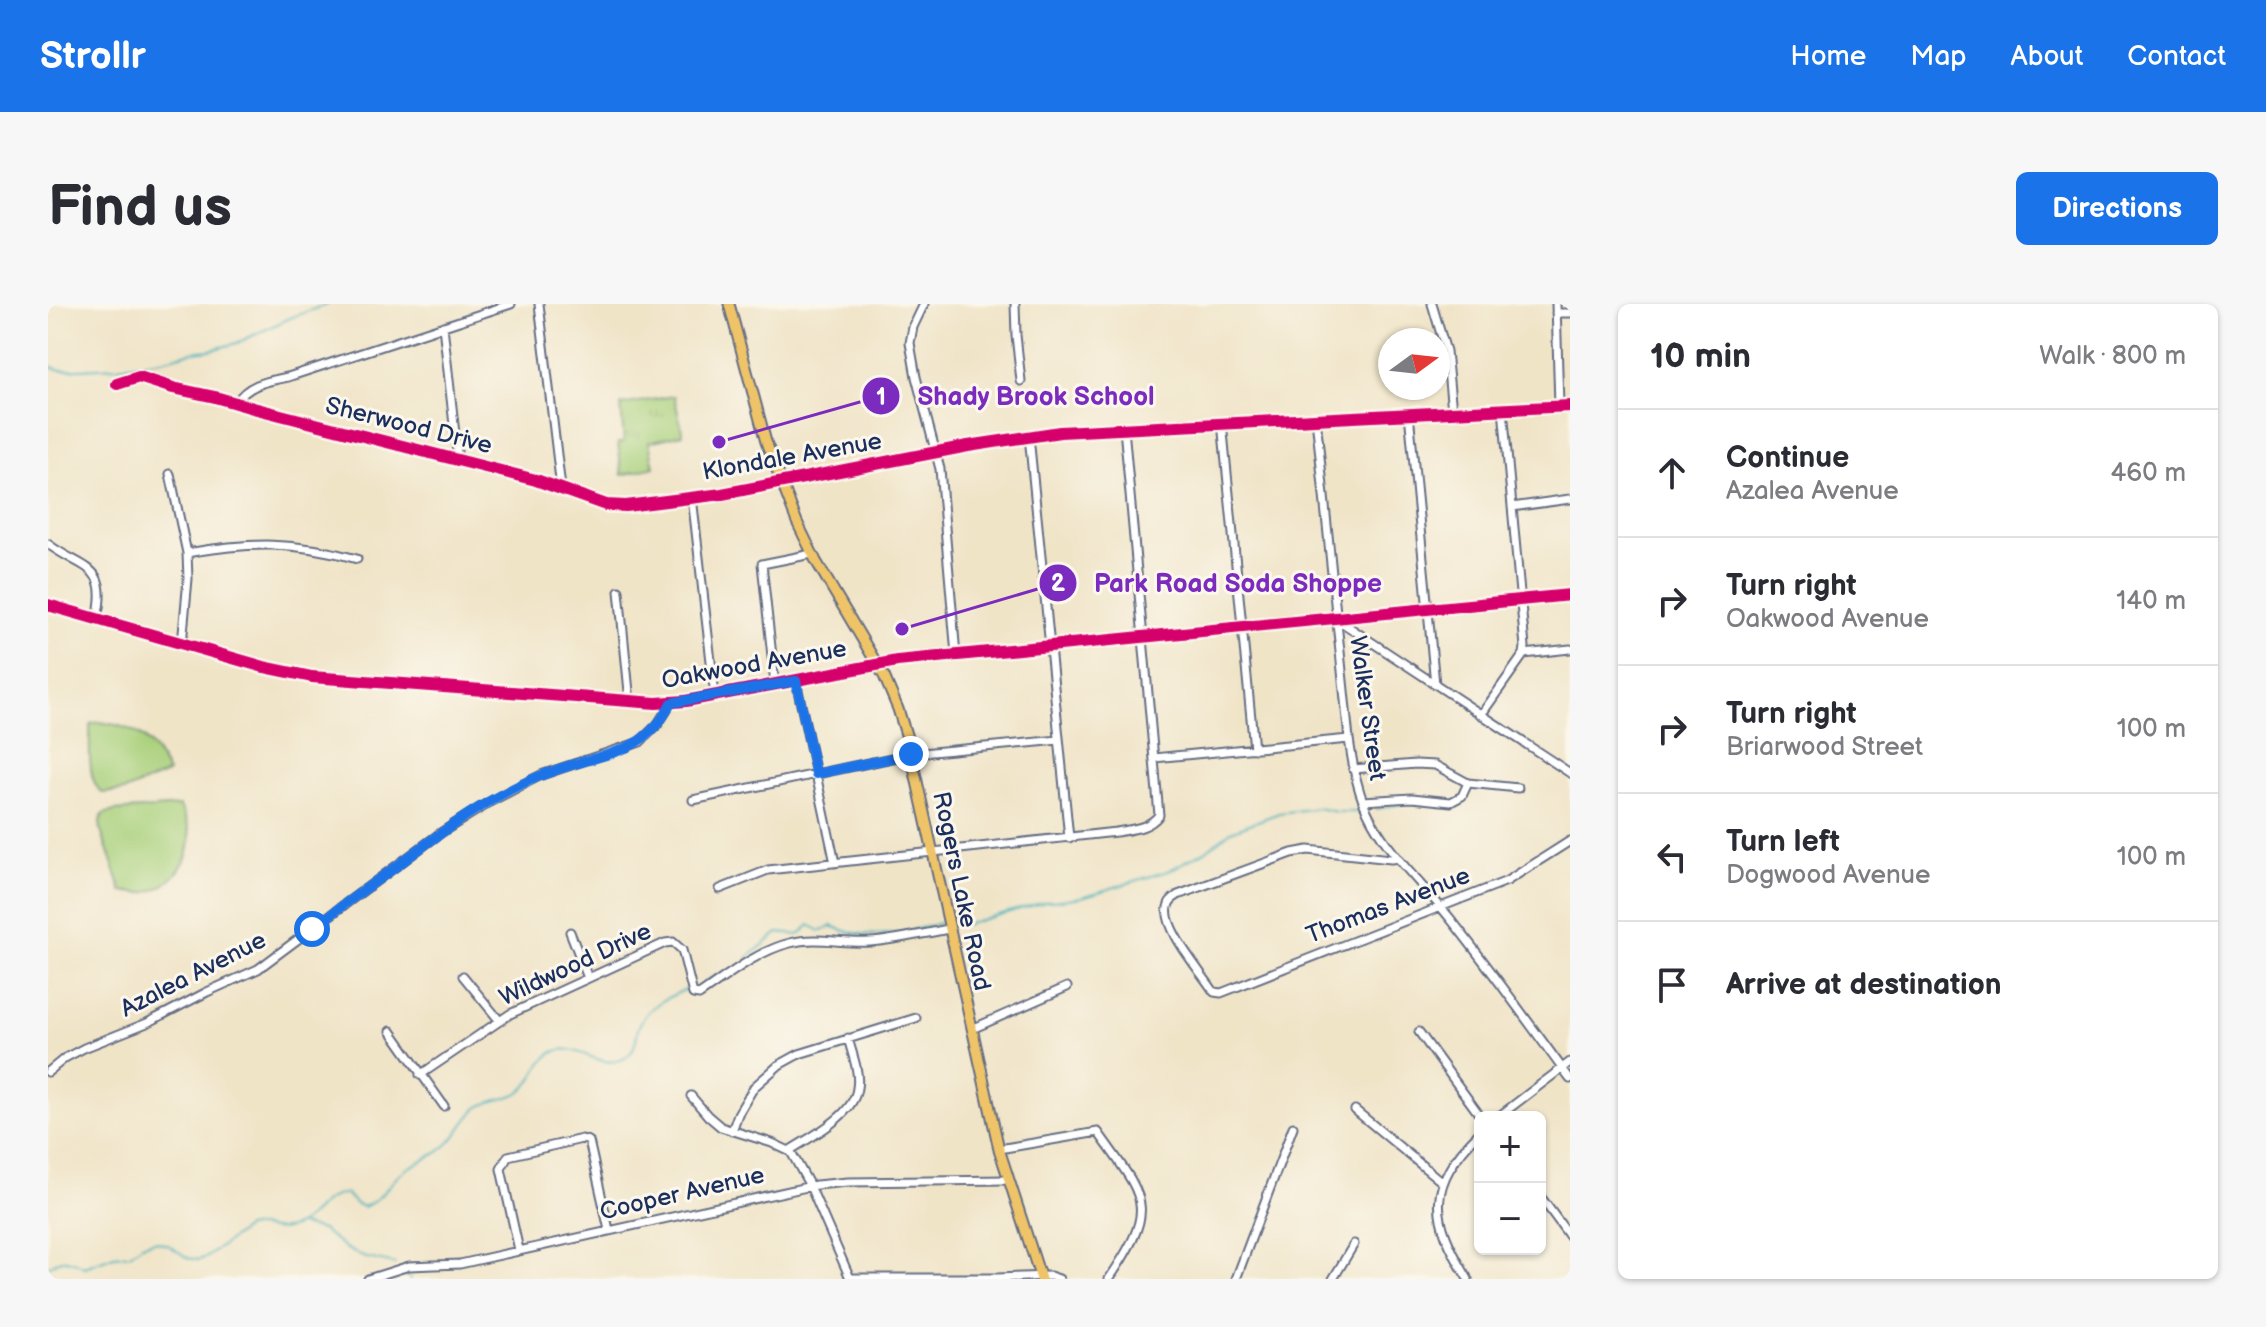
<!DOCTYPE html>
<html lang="en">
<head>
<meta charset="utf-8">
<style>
  :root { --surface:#fff; --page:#f7f7f7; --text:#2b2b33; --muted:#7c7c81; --line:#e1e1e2; --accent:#1a73e8 }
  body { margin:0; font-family:"Balsamiq Sans",sans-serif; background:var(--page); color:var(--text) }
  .controls { position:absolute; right:24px; bottom:24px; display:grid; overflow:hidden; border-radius:12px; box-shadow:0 2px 6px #0004 }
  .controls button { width:72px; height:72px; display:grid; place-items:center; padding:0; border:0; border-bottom:2px solid var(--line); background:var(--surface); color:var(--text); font:40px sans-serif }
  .compass { position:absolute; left:1330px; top:24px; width:72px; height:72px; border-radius:50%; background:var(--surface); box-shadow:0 2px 6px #0004; rotate:75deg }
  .stop { position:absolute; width:24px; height:24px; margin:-18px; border:6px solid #1a73e8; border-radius:50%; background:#fff }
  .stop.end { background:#1a73e8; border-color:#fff; box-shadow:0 2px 8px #0008 }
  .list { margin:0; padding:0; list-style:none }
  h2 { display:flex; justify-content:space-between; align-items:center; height:104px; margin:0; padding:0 32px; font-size:34px }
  h2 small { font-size:26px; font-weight:400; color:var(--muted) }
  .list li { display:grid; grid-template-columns:52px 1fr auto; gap:24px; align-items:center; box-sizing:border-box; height:128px; padding:0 32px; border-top:2px solid var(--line) }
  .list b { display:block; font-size:30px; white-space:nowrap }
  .list p { margin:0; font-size:26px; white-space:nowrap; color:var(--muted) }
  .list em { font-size:26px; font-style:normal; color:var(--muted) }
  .icon { flex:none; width:44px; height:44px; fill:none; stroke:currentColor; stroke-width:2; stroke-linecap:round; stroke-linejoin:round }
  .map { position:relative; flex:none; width:1522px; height:975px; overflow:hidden; border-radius:12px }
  header { display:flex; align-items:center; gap:48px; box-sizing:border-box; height:112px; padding:0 40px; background:var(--accent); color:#fff }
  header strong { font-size:38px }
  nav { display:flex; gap:44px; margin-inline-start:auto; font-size:28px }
  .intro { display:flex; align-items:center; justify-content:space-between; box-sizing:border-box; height:192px; padding:0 48px }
  h1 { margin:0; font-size:56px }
  .button { padding:20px 36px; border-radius:12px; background:var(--accent); color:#fff; font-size:28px; font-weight:700 }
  main { display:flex; gap:48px; padding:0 48px }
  aside { flex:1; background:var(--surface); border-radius:12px; box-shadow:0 2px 6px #0004 }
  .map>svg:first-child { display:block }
</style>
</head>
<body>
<header>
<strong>Strollr</strong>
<nav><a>Home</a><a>Map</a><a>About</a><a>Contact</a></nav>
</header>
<div class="intro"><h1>Find us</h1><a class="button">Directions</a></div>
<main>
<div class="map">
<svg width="1522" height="975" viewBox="0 0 1522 975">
  <defs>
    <pattern id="park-tufts" width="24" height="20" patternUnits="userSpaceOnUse" patternTransform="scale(2)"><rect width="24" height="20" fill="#a9d07a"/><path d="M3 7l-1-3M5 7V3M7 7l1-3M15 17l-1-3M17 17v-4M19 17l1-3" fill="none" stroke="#91b36c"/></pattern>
  </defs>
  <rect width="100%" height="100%" fill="#fbf7ec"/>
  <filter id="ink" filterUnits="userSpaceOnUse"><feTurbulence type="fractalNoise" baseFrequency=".0125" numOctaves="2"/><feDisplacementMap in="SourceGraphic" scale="16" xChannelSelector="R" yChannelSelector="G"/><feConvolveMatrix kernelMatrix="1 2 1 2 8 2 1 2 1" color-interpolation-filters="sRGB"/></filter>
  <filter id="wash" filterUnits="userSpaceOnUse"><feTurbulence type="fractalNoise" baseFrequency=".006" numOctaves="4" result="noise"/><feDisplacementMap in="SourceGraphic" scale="32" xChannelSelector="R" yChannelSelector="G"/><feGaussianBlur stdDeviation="1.8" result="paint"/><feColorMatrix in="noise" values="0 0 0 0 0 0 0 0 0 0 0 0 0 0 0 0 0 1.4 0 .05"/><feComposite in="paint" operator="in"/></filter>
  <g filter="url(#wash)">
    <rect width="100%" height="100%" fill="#f0e4c7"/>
    <path fill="url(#park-tufts)" stroke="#62806c" stroke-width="2" d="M626 92 635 130 601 138 606 163 574 171 570 139 576 138 573 101Z"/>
    <path fill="#a9d07a" stroke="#62806c" stroke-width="2" d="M52 418C92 424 102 434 120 469L77 487 54 489C37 475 43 440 42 420Z
      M132 502C135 510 140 518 141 526 147 554 122 587 93 589 87 589 80 588 74 587L53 527 52 517 55 510 67 507Z"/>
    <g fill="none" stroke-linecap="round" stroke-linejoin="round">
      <path stroke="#3eaeb8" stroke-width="2" d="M0 62 13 66 69 63 114 56 144 48 162 46 189 39 242 14 280 0
        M1327 505 1353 500
        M911 622 997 598 1034 593 1120 567 1157 547 1183 527 1231 509 1270 504 1288 508H1312
        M699 654 730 629 751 631 762 621 772 627 784 622C818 638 857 629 892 619
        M658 677 681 666
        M253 921 274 926 299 945 315 953 347 960
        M0 963C17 950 21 957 37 963L66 952 82 950 94 941 107 937 120 941 140 954 150 956 159 953 198 924C217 919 226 932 250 921 267 913 276 890 298 890L308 900 316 903C333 896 342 877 357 866 372 855 391 852 403 837 413 826 418 813 430 804 444 794 463 796 475 786 488 775 489 757 506 748 528 737 553 768 577 754 589 746 587 734 591 722 599 702 620 693 639 685
        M360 973 362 975"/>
    </g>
  </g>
  <g filter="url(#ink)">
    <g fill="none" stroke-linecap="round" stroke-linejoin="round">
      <g stroke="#666e83" stroke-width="11">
        <path id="minor" d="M491 0 513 184
          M876 0 865 23 862 39 868 73 892 165 908 351
          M967 0 968 31 973 77
          M1384 0 1398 47 1404 107
          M1508 0 1511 102
          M1508 9H1522
          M395 22 410 157
          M69 80 91 73 125 84 167 93 205 104 488 176 558 201 578 202 674 190 920 142 1012 128 1522 102
          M188 99C199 80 220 77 240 73L463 0
          M1361 109 1387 380
          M1268 114 1301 435C1305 463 1310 492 1324 517 1344 553 1375 581 1401 613 1443 665 1482 721 1522 775
          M1174 118 1206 445
          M981 132 1021 534
          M122 170 139 249 140 275 134 340
          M644 193 667 392
          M1464 203 1522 195
          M0 240C34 266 62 259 49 314
          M139 249C203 238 246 237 309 255
          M571 287 582 398
          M0 301 216 363 264 373 608 399 638 397 849 357 1522 291
          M1287 314 1522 469
          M1476 350 1522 345
          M748 377 787 559
          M727 380 714 260 764 250
          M1433 411 1476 350 1477 343 1455 105
          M1106 454 1301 435
          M1305 465 1368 460 1387 461 1420 479 1470 484
          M645 496 863 450 1011 436
          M1315 497 1364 494 1403 498 1414 492 1420 479
          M1350 554 1343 555 1260 546 1244 549 1130 591C1126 594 1122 596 1121 600 1111 621 1155 670 1166 688L1173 689 1459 577 1522 537
          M672 585 720 566 1068 528C1085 525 1100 525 1111 511L1076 124
          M522 628 540 674
          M415 672 451 716
          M924 725 1019 683
          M343 727 396 802
          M1371 728 1433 813
          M0 768 17 754 36 744 99 719 159 688 210 665 394 528 442 498 493 471 592 438 610 420 623 399
          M372 771 462 710 617 639 625 638 634 646 645 690 651 691C679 672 709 647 742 639 769 632 795 640 822 638 849 636 876 629 902 625
          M643 792 660 812 673 823 724 839 743 848 762 882 802 974H949L1002 972 1011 975
          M1307 806 1394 878
          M1450 813 1522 758
          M684 827 690 810 706 783 731 761 751 750 868 714
          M951 845 1050 828C1097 895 1111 901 1061 975
          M741 847C762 833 806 812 809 784 812 768 804 750 800 734
          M1492 892 1522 933
          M471 946 453 865 460 852 534 835 541 837 561 926
          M320 975 361 962 412 960 768 881 800 878 960 876
          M1188 975 1245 823
          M1285 975 1306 940
          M1420 975C1382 913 1378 881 1432 828"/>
      </g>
      <g stroke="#666e83" stroke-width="13">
        <path id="major" d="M681 0 718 138 749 218 768 257 836 372 850 405 860 437 951 845 993 975"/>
      </g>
      <use href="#minor" stroke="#fff" stroke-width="7"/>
      <use href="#major" stroke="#efc469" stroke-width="9"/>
      <g stroke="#fbf7ec" stroke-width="17">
        <path id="cycleway" d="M69 80 91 73 125 84 167 93 205 104 488 176 558 201 578 202 674 190 920 142 1012 128 1522 102
          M0 301 216 363 264 373 608 399 638 397 849 357 1522 291"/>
      </g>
      <use href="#cycleway" stroke="#d6006c" stroke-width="12"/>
    </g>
  </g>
  <g fill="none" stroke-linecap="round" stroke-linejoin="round" filter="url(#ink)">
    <path stroke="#1a73e8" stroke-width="10" d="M264 625C293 602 323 581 353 559 401 522 453 484 511 465 559 448 598 450 623 399L748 377 768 470 863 450"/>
  </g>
  <g text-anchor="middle" stroke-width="6" stroke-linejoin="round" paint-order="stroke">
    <g font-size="24" fill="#1b2f5e" stroke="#fbf7ec">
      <text transform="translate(361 121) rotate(14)" y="8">Sherwood Drive</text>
      <text transform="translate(744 152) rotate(-10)" y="8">Klondale Avenue</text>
      <text transform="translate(706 360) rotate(-10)" y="8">Oakwood Avenue</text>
      <text transform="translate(1320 404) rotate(82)" y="8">Walker Street</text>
      <text transform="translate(914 587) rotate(78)" y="8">Rogers Lake Road</text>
      <text transform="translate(1340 601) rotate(-21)" y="8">Thomas Avenue</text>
      <text transform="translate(527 660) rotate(-25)" y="8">Wildwood Drive</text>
      <text transform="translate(145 670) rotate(-27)" y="8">Azalea Avenue</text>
      <text transform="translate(634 889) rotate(-13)" y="8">Cooper Avenue</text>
    </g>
  </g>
  <path fill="none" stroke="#7b2cbf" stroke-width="3" d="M671 138L833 92M854 325L1010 279"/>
  <g fill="#7b2cbf" stroke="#fbf7ec" stroke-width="3">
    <circle cx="671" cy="138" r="8"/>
    <circle cx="854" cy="325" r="8"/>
    <circle cx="833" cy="92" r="20"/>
    <circle cx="1010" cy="279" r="20"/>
  </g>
  <g font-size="24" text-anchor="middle" font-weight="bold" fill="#fff">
    <text x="833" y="101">1</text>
    <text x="1010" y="287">2</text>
  </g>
  <g font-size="26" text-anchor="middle" font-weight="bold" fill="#7b2cbf" stroke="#fbf7ec" stroke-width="6" stroke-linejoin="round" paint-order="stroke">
    <text x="988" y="101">Shady Brook School</text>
    <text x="1190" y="288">Park Road Soda Shoppe</text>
  </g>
</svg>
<div class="controls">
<button>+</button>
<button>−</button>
</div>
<svg class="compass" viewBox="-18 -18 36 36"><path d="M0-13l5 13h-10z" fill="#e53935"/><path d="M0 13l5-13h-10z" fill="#7c7c81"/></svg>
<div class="stop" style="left:264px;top:625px"></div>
<div class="stop end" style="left:863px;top:450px"></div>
</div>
<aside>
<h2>10 min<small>Walk · 800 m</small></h2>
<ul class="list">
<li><svg class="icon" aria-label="ahead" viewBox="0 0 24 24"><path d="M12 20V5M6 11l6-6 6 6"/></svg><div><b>Continue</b><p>Azalea Avenue</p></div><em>460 m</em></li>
<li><svg class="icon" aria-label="right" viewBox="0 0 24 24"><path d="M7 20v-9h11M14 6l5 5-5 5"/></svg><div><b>Turn right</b><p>Oakwood Avenue</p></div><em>140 m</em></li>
<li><svg class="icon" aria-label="right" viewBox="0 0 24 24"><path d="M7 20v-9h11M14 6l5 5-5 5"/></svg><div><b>Turn right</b><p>Briarwood Street</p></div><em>100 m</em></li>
<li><svg class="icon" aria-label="left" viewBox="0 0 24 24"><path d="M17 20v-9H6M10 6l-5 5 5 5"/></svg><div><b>Turn left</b><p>Dogwood Avenue</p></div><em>100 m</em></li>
<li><svg class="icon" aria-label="arrive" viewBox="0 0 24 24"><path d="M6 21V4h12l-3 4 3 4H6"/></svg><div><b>Arrive at destination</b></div></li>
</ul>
</aside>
</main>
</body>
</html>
